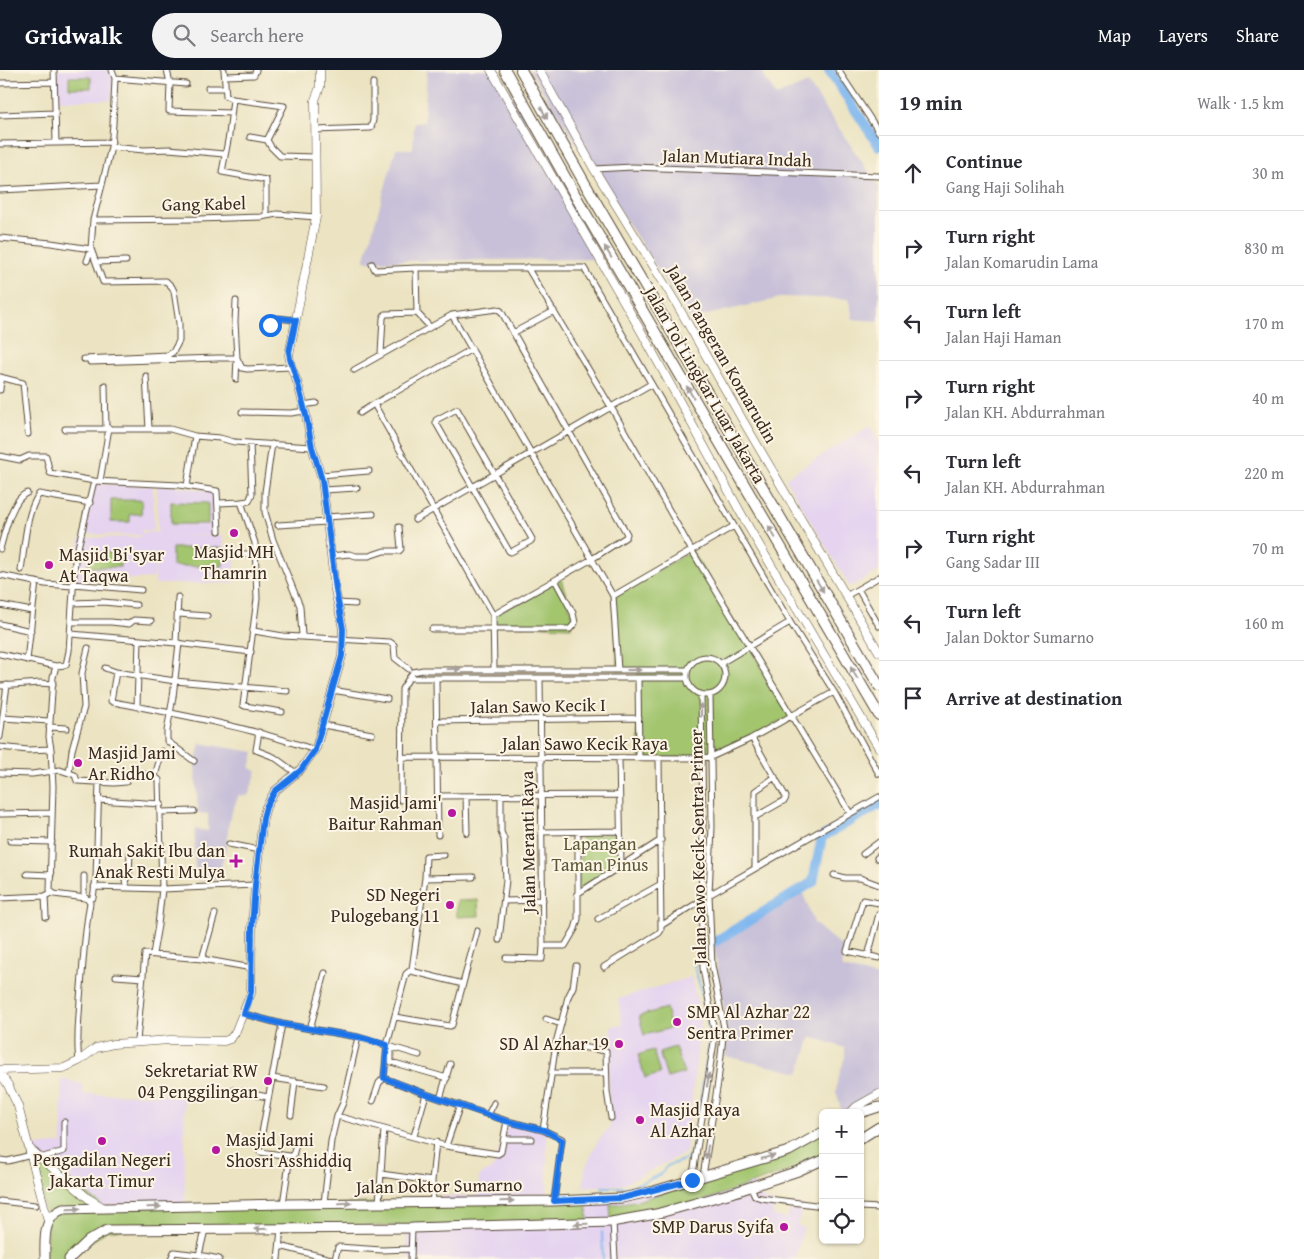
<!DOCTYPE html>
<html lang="en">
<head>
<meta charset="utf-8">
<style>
  :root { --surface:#fff; --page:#f2f2f3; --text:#2b2b33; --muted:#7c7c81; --line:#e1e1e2; --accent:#111827 }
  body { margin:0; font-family:"Gentium Book Plus",serif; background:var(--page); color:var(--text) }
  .controls { position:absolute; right:15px; bottom:15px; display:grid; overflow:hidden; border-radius:8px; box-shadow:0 1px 4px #0004 }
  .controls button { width:45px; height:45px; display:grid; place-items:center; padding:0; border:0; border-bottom:1px solid var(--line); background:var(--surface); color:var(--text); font:25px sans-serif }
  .stop { position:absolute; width:15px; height:15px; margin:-11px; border:4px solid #1a73e8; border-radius:50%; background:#fff }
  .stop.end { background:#1a73e8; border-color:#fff; box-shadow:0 1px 5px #0008 }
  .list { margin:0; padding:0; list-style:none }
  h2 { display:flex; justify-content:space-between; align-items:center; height:65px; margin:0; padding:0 20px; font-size:21px }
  h2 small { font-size:16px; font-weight:400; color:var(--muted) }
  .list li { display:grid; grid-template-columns:32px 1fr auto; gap:15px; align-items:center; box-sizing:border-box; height:75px; padding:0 20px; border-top:1px solid var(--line) }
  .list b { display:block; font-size:19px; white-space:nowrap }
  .list p { margin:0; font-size:16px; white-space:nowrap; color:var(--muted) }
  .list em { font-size:16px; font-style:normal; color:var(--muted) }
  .icon { flex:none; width:28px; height:28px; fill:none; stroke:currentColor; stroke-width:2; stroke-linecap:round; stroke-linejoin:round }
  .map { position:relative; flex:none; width:879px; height:1189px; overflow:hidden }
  header { display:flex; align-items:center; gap:30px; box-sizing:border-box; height:70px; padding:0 25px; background:var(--accent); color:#fff }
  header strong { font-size:24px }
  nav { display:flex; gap:28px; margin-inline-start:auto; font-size:18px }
  .search { width:350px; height:45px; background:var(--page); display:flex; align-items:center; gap:12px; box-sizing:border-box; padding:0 18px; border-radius:28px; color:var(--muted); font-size:19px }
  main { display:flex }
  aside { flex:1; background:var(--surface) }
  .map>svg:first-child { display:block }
</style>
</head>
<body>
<header>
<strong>Gridwalk</strong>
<div class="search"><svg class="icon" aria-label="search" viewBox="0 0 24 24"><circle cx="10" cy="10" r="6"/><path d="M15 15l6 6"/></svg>Search here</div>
<nav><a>Map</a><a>Layers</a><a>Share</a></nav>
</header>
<main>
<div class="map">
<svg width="879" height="1189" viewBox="0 0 879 1189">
  <rect width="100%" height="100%" fill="#fcf5e5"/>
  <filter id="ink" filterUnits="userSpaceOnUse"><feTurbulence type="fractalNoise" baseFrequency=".02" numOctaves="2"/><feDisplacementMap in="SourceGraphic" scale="10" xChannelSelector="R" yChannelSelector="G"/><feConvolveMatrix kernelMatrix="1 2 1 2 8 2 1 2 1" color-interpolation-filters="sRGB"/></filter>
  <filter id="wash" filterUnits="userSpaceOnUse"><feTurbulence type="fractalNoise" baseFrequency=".0096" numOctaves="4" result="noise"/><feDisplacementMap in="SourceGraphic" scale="20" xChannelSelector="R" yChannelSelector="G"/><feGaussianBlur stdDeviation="1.12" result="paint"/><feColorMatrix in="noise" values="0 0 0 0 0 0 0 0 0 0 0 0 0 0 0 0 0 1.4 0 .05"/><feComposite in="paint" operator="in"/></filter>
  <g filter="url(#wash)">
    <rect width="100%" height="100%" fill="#ebe3c1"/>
    <path fill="#e5d3f0" d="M57 0H111L114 8 111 30H58Z
      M870 356 878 370 879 369V501L850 517 785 408Z
      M95 414 153 416 154 460H142L141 463 156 462V465L158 461 157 414 217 422 216 465 168 466H222L223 476 235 478 234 513 155 514 156 478 154 508 73 512 80 468 140 467 141 465 83 464Z
      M691 907 701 948 686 1082 624 1114 583 1117 585 1098 599 1069 610 1057 608 982 611 956 622 955 618 929Z
      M61 1009 82 1014 83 1024 184 1025 185 1136 105 1138 28 1077 62 1073Z
      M509 1052 547 1063V1127L617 1124 703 1106 747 1094 758 1126H762L765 1131 773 1132V1146L787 1149 793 1133 803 1136 797 1155 804 1158 795 1189H757L764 1184 750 1189H407L405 1127 479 1126V1106L493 1098Z"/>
    <path fill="#c7c0d8" d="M427 0H498L601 189 364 191 396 79H413L414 53 424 52Z
      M529 0H763L766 11 773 20 776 26 808 13 879 117V251L853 249 849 229 784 227 690 249Z
      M200 673 254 682 250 698 257 701 248 726 239 725 230 746 225 782 217 809 197 810 194 787 195 759 208 761V744L198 743 195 694Z
      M803 823 814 853 847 881 841 887 843 898 879 907V1024L849 1043H842L836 1021 837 1012 845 987V978L811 967 799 1003 725 986 727 960 714 876Z"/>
    <path fill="#a2c56e" stroke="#6e7846" d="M69 7H91V18H69Z
      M111 430H142L141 444H130V452H111Z
      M171 432 208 433V454H171Z
      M172 478H223V496H172Z
      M692 481 791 646 711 687 639 688 638 601 618 600 613 526Z
      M88 482 120 483V497H88Z
      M561 509 572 544 571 557 498 554 492 550 496 544Z
      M617 763 620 794 578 824 582 766Z
      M478 830 479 846 457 847V831Z
      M666 938 671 958 644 965 639 946Z
      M675 977 684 1003 667 1008 659 982Z
      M653 980 660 1004 645 1008 638 985Z
      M823 1062V1089L694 1134 611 1150 610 1135 640 1130 775 1089Z
      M28 1077 105 1138 587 1129 588 1153 107 1160 69 1189H45L48 1151Z"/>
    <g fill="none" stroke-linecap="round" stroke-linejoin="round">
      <path stroke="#7fb7ef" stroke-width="2" d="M602 1117H630L660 1105 667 1096 689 1088 693 1079 710 967 704 931 693 890
        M602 1162 603 1189"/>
      <path stroke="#7fb7ef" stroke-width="10" d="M829 0 879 76
        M716 871 813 812 822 767 879 735"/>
    </g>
  </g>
  <g filter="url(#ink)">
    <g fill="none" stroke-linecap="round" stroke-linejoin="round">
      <g stroke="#554636" stroke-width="7">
        <path id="street" d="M54 0 56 73
          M167 0 170 13 169 41 231 43
          M224 0 226 26 233 29 284 36 267 70
          M838 0 879 62
          M225 6 254 5 256 0
          M115 8 186 14
          M0 13 54 12
          M208 18H225
          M233 29 229 65 222 102 266 110V145
          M0 45 55 43
          M315 60 371 58 373 50V13
          M250 67 267 70
          M267 70 271 77 280 86 315 87
          M0 74 112 72
          M111 77 144 80 169 79 224 84
          M594 99 633 97 879 106
          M0 120 102 115 111 77 113 54 115 8 112 0
          M93 150 198 149 261 147 277 144 316 147
          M0 168 51 173 91 179 103 212 166 211 172 217 174 221 179 253V271L173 282 168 285 84 289
          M87 191 91 179 93 150 102 115
          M96 192 126 191
          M372 194 375 200 416 198H584L790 552 834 622 879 704
          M527 197 611 337 692 481 850 743
          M416 198 417 243 430 257
          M452 245 497 239 501 241 627 464 626 467 592 489 493 545 494 599
          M267 256 273 254 277 248 295 250
          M513 263 554 241
          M472 279 374 334 493 545
          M381 284 383 248 385 244 417 243
          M90 292 218 288H237L242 298 247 299 291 297
          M354 300 452 245 613 526
          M146 306 149 359
          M0 307 23 313 28 364
          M236 309 237 288 235 252 236 231
          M105 315 106 358
          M0 320 1 307
          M303 335 316 333
          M457 339 532 469 531 471 511 482 509 481 436 353V350Z
          M242 342 291 343 305 341
          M360 343 374 334
          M65 359H170L195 366 220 368 234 372 312 377
          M250 373 252 424 249 431 241 432 255 473 257 529 243 635 245 636 282 642
          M272 374 265 422V442L273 470 300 536 302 566
          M0 386 20 390 29 386H46L50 403 94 411 179 415 217 421 219 461
          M321 405 369 401
          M100 411 109 358
          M187 416 195 366
          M323 420 357 418
          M219 433 241 432
          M326 447 373 444
          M415 450 651 314
          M278 455 327 452
          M0 479C4 465 12 428 27 423
          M225 484H256
          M331 486 349 484 356 486H369L384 481H399L401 479 399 457
          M21 500C25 476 25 445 39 424L90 433
          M0 505 45 514 73 516
          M73 514 141 520
          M858 519 879 556
          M846 526 879 507
          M72 533 103 532 136 535
          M338 533 355 534
          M0 535 32 541
          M178 544 207 546
          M71 552H111L129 554 134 550 151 551
          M0 554 31 561
          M432 559H570L575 553 573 543 555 510
          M254 561 283 566 390 572 394 575 395 588 409 599
          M71 564 176 573 251 582
          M176 573 178 527
          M179 573 173 627 167 661V671L194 691
          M0 584 56 596
          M687 606a19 19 0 1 1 38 0a19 19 0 1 1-38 0Z
          M27 590 36 512
          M721 593 790 552
          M105 598 116 602 175 611 287 621
          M618 600 613 526 734 456
          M116 602 111 631 113 632C182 645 249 657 315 680
          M409 608H686
          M436 608 438 765
          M638 608 639 688
          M0 616 40 613 53 614
          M332 620 387 629
          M137 637 139 570
          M3 648 49 651
          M437 651 639 648
          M323 655 372 664
          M49 657 67 658
          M259 662 256 680 274 687 296 703
          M0 667 7 615
          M752 668 786 727 785 730 755 747
          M0 677 28 680 51 679
          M401 687 701 688 711 687 750 669 834 622
          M619 688 621 795
          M0 703 32 704 60 700 75 705 77 711 114 713 126 712 128 705 130 703 153 705 159 710 162 819 158 855 153 884
          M69 703 72 680 84 637 82 603 88 578
          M155 706 162 681
          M437 726 619 725
          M466 726 467 763
          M98 730 161 734
          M401 730 402 619 413 602 423 600H687
          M161 742 194 741
          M0 744 52 743
          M542 762 619 761
          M10 771 52 772
          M229 774 259 780
          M863 784 879 772
          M444 785 426 786 425 808 412 899 406 904 387 975 384 1008 426 1024 507 1051 543 1060 562 1069 554 1131
          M877 788 879 786
          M755 797V721L775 707
          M27 804 51 805
          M834 805 845 808H860L879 815
          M84 806V828
          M425 808 473 807
          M94 817 162 819 255 815
          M127 818 125 811 129 804 130 783
          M577 824 661 770
          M709 825 879 727
          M45 826 46 847
          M0 828 45 826 51 823
          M88 830 86 828 54 824 50 820 53 716 51 679 49 667 53 607 56 596 66 595 69 581 75 490 94 411
          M88 830 93 828 96 808 99 712
          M504 831 543 830
          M879 833 863 830 847 881 879 888
          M598 849 661 814
          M662 855 702 830
          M499 870 506 810 504 769 501 762V726
          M543 876H565L575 859 578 849V762
          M868 886 879 844
          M506 888 542 889 543 876 540 608
          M202 889 215 844
          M604 897 659 863 661 860 659 688
          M411 901 463 914
          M116 906 143 908
          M244 944 282 954 358 967 419 985
          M395 947 450 956 452 955 477 861
          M546 949 561 954
          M282 954 259 1079 260 1082 290 1086 283 1134
          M310 959 325 903
          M137 971 145 884 202 889 252 898
          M556 973 606 981 607 1021 611 1048
          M391 978V992L447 1008
          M79 991C76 969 79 951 80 929 83 897 84 865 90 833L88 830
          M551 1003H606
          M272 1008 324 1016
          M232 1020 268 1027
          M440 1029 450 994
          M373 1031 379 1013 384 1008
          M291 1045 295 1011
          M488 1045 494 1033
          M337 1046 446 1076 498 1084 501 1082 507 1051
          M543 1060 556 973 568 927 573 917 576 896
          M414 1066 426 1024
          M504 1069H532
          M446 1076 460 1035
          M290 1087 293 1086 297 1070
          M40 1088 64 1081V1052
          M0 1090 8 1091 31 1085
          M381 1104 432 1111
          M703 1106 718 1012 724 958 712 895 709 824 712 757 710 625
          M692 1110 715 966 703 898 701 830 703 757 701 625
          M751 1117 755 1126 761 1128 823 1136
          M0 1131 35 1135
          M324 1133 331 1071 337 1046 343 1033 358 967
          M379 1133 384 1059
          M433 1133 432 1111 436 1072
          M860 1137 879 1138
          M613 1152 615 1189
          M205 1160 199 1185 219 1189
          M280 1176 331 1189
          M171 1189 174 1182 199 1185
          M278 1189 281 1159
          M335 1189 338 1177 382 1180 411 1179
          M411 1189 412 1158"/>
      </g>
      <g stroke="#554636" stroke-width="9">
        <path id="secondary" d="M491 0 642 263 748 456 879 678
          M539 0 594 99 676 233 742 349 879 582
          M0 1000 64 998 79 991 96 978 113 974 170 970 224 971 230 969 235 963 251 923 252 858 255 815 263 748 266 737 275 721 301 699 316 678 342 586 343 559 335 520 322 409 312 377 306 345 298 314 291 297 289 285 316 147 315 30 320 17V0
          M0 1003 8 1015 18 1036 48 1151
          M850 1043 856 1037 879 1024
          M29 1078 89 1129 104 1138"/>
      </g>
      <g stroke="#554636" stroke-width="11">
        <path id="primary" d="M860 1043 879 1037
          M860 1069 879 1057
          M45 1189C45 1170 42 1147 63 1139L285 1134 554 1131 622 1128 654 1121 789 1081 823 1062
          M69 1189 88 1171 107 1160 412 1158 611 1152 656 1144 735 1122 798 1101 823 1090"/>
      </g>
      <g stroke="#554636" stroke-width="12">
        <path id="highway" d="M505 0 579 132 879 645
          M521 0 584 112 879 616"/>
      </g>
      <use href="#street" stroke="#fff" stroke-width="5"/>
      <use href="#secondary" stroke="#fff" stroke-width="8"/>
      <use href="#primary" stroke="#fff" stroke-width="9"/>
      <use href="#highway" stroke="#fff" stroke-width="10"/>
    </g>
    <defs><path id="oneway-solid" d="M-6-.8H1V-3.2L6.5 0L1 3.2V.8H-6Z" transform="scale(1.25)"/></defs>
    <g fill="#a79f9a">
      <use href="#oneway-solid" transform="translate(544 43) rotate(61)"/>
      <use href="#oneway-solid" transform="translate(608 182) rotate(-120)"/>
      <use href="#oneway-solid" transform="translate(690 322) rotate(-120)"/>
      <use href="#oneway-solid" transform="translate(772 462) rotate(-120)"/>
      <use href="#oneway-solid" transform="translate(820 516) rotate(59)"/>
      <use href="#oneway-solid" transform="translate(454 599) rotate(-1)"/>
      <use href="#oneway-solid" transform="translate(634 600)"/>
      <use href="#oneway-solid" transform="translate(854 603) rotate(-120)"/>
      <use href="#oneway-solid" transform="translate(701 640) rotate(-90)"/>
      <use href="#oneway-solid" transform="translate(708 1010) rotate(-81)"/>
      <use href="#oneway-solid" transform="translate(707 1082) rotate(99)"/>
      <use href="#oneway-solid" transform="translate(768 1087) rotate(-16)"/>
      <use href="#oneway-solid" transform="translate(507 1131) rotate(-1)"/>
      <use href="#oneway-solid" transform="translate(345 1133) rotate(-1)"/>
      <use href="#oneway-solid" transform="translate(154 1137) rotate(-1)"/>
      <use href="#oneway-solid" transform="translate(74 1139) rotate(-1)"/>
      <use href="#oneway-solid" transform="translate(581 1154) rotate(178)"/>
      <use href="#oneway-solid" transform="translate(261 1159) rotate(179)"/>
    </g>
  </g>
  <g fill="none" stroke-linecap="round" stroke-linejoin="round" filter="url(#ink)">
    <path stroke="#1a73e8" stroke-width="6" d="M270 255 279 248 296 250 289 282 290 289 298 314 306 345 312 377 322 410 336 520 343 559 342 586 315 680 301 700 275 721 266 737 263 748 255 815 252 858 251 922 244 944 282 954 358 967 387 975 384 1008 426 1024 506 1051 544 1060 562 1070 554 1131 622 1128 692 1110"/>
  </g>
  <g fill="#b5179e" stroke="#fcf5e5" stroke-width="2">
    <circle cx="234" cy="463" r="5"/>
    <circle cx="49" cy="495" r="5"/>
    <circle cx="78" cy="693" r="5"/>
    <circle cx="452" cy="743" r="5"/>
    <path d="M233.5 783.5h5v5h5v5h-5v5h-5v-5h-5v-5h5z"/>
    <circle cx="450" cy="835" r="5"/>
    <circle cx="677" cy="952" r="5"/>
    <circle cx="619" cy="974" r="5"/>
    <circle cx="268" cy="1011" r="5"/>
    <circle cx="640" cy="1050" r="5"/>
    <circle cx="102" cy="1071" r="5"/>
    <circle cx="216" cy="1080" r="5"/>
    <circle cx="784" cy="1157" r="5"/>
  </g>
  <g text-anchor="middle" stroke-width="4" stroke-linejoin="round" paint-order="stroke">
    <g font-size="18" fill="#3b2a1e" stroke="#fcf5e5">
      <text transform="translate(737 88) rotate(2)" y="6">Jalan Mutiara Indah</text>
      <text transform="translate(204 134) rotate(-1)" y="6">Gang Kabel</text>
      <text transform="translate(722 284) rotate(60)" y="6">Jalan Pangeran Komarudin</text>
      <text transform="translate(705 315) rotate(60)" y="6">Jalan Tol Lingkar Luar Jakarta</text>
      <text transform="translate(538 636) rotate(-1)" y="6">Jalan Sawo Kecik I</text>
      <text x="585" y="680">Jalan Sawo Kecik Raya</text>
      <text transform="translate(528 772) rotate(-91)" y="6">Jalan Meranti Raya</text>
      <text transform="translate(698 777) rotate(-91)" y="6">Jalan Sawo Kecik Sentra Primer</text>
      <text transform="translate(439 1116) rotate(-1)" y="6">Jalan Doktor Sumarno</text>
    </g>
    <g font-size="18" fill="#3b2a1e" stroke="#fcf5e5" text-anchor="end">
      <text x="234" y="488" text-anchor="middle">Masjid MH<tspan x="234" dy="21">Thamrin</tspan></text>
      <text x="59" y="491" text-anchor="start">Masjid Bi'syar<tspan x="59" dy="21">At Taqwa</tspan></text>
      <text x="88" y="689" text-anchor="start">Masjid Jami<tspan x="88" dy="21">Ar Ridho</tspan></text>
      <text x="442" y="739">Masjid Jami'<tspan x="442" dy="21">Baitur Rahman</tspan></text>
      <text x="225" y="787">Rumah Sakit Ibu dan<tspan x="225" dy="21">Anak Resti Mulya</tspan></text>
      <text x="440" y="831">SD Negeri<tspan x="440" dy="21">Pulogebang 11</tspan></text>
      <text x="687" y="948" text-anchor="start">SMP Al Azhar 22<tspan x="687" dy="21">Sentra Primer</tspan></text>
      <text x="609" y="980">SD Al Azhar 19</text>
      <text x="258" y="1007">Sekretariat RW<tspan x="258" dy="21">04 Penggilingan</tspan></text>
      <text x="650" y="1046" text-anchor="start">Masjid Raya<tspan x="650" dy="21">Al Azhar</tspan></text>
      <text x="226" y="1076" text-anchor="start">Masjid Jami<tspan x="226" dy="21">Shosri Asshiddiq</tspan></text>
      <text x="102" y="1096" text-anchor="middle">Pengadilan Negeri<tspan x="102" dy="21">Jakarta Timur</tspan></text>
      <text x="774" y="1163">SMP Darus Syifa</text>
    </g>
    <g font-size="18" fill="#5a5836" stroke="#fcf5e5">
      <text x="600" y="780">Lapangan<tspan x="600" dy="21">Taman Pinus</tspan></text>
    </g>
  </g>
</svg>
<div class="controls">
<button>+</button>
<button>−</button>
<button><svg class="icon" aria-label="locate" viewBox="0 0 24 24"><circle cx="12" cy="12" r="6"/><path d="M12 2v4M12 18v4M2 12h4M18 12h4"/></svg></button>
</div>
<div class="stop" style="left:270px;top:255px"></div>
<div class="stop end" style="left:692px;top:1110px"></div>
</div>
<aside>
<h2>19 min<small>Walk · 1.5 km</small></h2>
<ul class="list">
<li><svg class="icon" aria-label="ahead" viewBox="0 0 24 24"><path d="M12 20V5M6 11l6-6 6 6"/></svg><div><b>Continue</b><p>Gang Haji Solihah</p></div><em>30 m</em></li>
<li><svg class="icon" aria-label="right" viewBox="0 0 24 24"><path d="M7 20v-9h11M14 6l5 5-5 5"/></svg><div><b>Turn right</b><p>Jalan Komarudin Lama</p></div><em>830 m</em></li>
<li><svg class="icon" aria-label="left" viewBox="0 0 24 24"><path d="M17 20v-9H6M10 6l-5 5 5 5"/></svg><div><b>Turn left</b><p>Jalan Haji Haman</p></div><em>170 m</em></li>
<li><svg class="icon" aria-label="right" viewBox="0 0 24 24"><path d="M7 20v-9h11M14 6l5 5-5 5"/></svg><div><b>Turn right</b><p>Jalan KH. Abdurrahman</p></div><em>40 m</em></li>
<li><svg class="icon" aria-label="left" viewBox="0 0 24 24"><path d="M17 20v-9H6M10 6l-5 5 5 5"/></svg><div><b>Turn left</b><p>Jalan KH. Abdurrahman</p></div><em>220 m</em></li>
<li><svg class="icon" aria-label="right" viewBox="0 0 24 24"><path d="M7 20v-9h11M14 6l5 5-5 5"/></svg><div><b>Turn right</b><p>Gang Sadar III</p></div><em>70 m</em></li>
<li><svg class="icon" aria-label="left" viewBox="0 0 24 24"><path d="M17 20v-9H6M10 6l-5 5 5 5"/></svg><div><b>Turn left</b><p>Jalan Doktor Sumarno</p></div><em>160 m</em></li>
<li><svg class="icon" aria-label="arrive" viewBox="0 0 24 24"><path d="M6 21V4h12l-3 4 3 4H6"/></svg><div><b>Arrive at destination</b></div></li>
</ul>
</aside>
</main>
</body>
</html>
